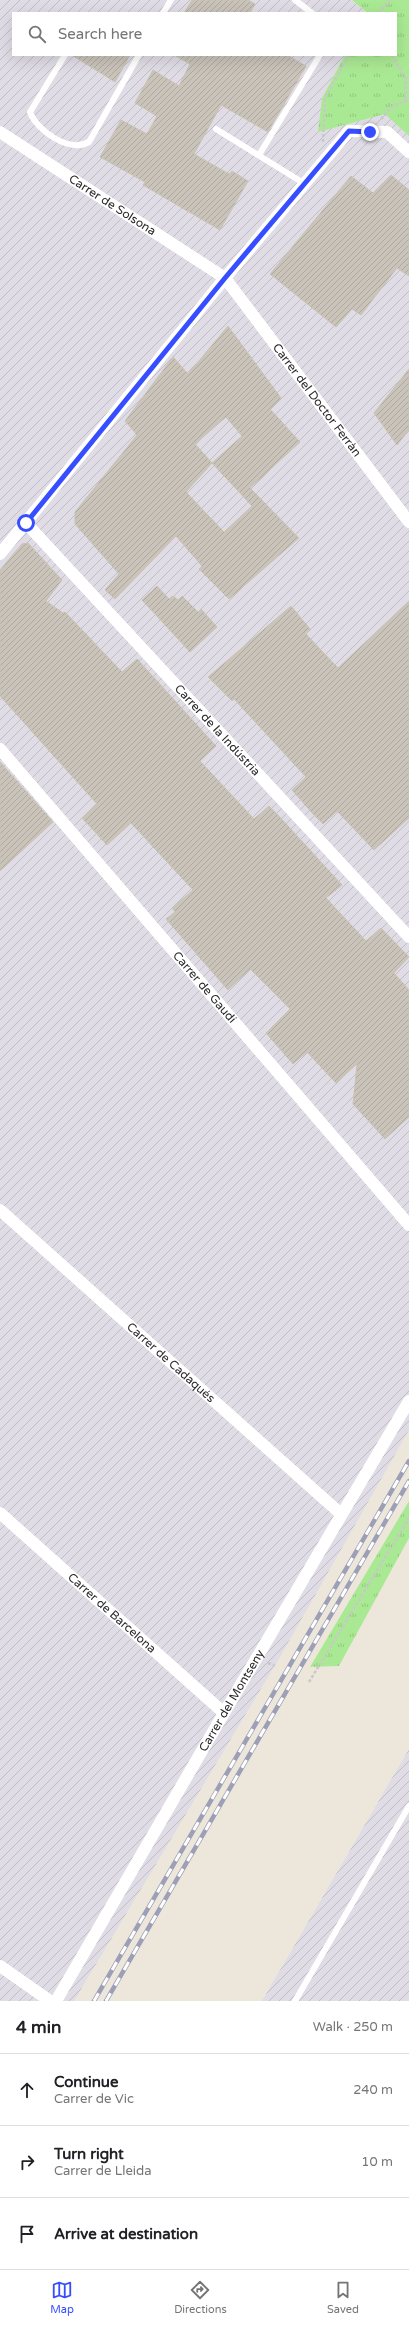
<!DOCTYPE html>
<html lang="en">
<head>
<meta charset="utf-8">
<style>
  :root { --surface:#fff; --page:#f6f6f6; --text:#202124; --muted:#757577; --line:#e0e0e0; --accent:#364eff }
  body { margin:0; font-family:"Varela Round",sans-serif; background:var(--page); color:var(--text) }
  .stop { position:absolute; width:12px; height:12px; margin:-9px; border:3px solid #364eff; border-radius:50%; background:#fff }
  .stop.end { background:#364eff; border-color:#fff; box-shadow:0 1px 4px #0008 }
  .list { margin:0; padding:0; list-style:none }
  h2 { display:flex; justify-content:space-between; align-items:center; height:52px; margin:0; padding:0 16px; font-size:17px }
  h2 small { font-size:13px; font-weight:400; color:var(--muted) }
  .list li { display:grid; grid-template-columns:26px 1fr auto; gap:12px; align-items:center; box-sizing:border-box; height:72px; padding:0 16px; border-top:1px solid var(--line) }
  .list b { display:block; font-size:15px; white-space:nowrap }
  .list p { margin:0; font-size:13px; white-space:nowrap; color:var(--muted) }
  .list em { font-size:13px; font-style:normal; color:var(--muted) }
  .icon { flex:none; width:22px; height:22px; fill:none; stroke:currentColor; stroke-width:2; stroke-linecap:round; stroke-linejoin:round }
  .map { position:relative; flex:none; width:409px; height:2001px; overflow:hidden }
  .search { position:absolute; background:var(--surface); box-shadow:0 4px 16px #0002; left:12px; right:12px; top:12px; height:44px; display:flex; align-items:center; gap:10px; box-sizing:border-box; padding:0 14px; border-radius:0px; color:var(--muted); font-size:15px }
  .sheet { height:268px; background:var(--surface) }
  nav { display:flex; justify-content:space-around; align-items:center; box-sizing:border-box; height:56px; border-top:1px solid var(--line); background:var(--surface); font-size:11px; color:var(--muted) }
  nav a { display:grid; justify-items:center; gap:2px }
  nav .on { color:var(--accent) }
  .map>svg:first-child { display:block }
</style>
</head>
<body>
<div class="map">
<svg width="409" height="2001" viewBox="0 0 409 2001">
  <defs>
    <pattern id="industrial-furrows" width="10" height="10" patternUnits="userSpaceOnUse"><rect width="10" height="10" fill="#dfdce5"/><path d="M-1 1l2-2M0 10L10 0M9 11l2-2" fill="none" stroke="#c0bdc5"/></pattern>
    <pattern id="grass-tufts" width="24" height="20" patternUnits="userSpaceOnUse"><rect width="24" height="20" fill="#aae993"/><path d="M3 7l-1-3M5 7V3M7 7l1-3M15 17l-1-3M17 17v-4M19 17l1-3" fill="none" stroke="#92c87f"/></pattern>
    <pattern id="building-hatch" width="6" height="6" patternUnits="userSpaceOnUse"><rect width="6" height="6" fill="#c9c3ba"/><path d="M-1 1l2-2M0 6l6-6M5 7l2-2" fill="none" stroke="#ada8a0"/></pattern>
  </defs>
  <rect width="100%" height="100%" fill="#ede7db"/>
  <path fill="url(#industrial-furrows)" d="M0 0H352L368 13H13V55H345L322 98 385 114 409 136V1430L280 1657 74 2001H0Z
    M409 1749V2001H262Z"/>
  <path fill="url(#grass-tufts)" d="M352 0H409V136L385 114 318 132 322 98 345 55H396V13H368Z
    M409 1501V1538L339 1666 310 1667Z"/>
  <path fill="url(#building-hatch)" stroke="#c9c3b4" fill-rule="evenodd" d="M192 0H248L255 4 250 13H184Z
    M72 55H130L115 82Z
    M174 55H287L306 66 268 132 221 105 194 154 229 174 232 171 248 181 220 230 148 188 143 185 145 182 100 157 121 120 147 134 157 116 135 103 153 70 179 86 190 64Z
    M391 175 409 190V276L397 268 361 315 352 309 336 327 270 274 351 176 373 193Z
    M228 326 281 398 270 409 300 442 250 488 299 538 229 599 199 569 202 566 176 536 115 599 105 590 119 574 75 524V512L137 435 125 421 173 357 188 374ZM226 417 242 436 212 463 195 444ZM212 463 252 506 224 532 186 492Z
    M409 369V430L397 445 374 413Z
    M28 543 62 580 46 601 63 613 65 612 122 672 137 659 216 746 200 761 254 819 269 806 277 814 342 885 326 898 366 941 381 928 409 957 394 973 409 990V1117L385 1139 353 1104 357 1064 336 1083 307 1052 293 1064 266 1033 290 1009 250 969 228 990 166 919 175 912 172 908 193 890 131 823 107 845 82 818 97 804 0 696V570L22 544Z
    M157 586 169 599 173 596 178 600 182 596 198 612 201 609 217 627 190 652 142 600Z
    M409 601V818L374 850 337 811 323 824 314 815 292 790 306 777 234 699 232 701 208 677 291 606 310 629 305 633 338 668Z
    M0 762 53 822 0 871Z"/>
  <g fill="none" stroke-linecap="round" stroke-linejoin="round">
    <path stroke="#c8c8c8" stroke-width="2.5" stroke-dasharray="3 2" stroke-linecap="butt" d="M378 13 390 0
      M392 55 406 79 405 101
      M381 119 394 105 409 100
      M323 142 325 98 349 55
      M268 1663 274 1665
      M309 1682 409 1518"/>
    <path stroke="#fff" stroke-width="6" d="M295 0 312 13
      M163 13 171 0
      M65 55 30 112C37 131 69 153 89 142L139 55
      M216 129 305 184
      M259 155 320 55
      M295 2001 409 1806"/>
    <g stroke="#fff" stroke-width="12">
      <path id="s1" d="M0 132 225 278 409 522"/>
      <path id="s2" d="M26 523 409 937"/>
      <path d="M0 554 225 278 349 131 387 132 409 152"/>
      <path id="s3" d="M0 749 409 1225"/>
      <path id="s4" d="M0 1210 341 1514"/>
      <path id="s5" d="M0 1513 224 1713"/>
      <path d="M0 1966 50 2001"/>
      <path id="s6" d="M56 2001 224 1713 409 1401"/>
    </g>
    <g stroke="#9d9fb6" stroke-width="4.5">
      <path id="rail" d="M94 2001 409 1461
        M106 2001 409 1481"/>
    </g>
    <use href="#rail" stroke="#fff" stroke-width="3" stroke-dasharray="9" stroke-linecap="butt"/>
  </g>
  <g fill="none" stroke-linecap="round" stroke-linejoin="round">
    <path stroke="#364eff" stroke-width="5" d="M26 523 225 278 349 131 370 132"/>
  </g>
  <g text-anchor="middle" stroke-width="3" stroke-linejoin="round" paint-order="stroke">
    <g font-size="12" fill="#2a2a2a" stroke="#fff">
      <text dy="4" stroke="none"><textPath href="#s1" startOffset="134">Carrer de Solsona</textPath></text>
      <text dy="4" stroke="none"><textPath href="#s1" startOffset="421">Carrer del Doctor Ferràn</textPath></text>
      <text dy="4" stroke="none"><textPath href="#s2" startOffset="282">Carrer de la Indústria</textPath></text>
      <text dy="4" stroke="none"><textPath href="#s3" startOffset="314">Carrer de Gaudí</textPath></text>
      <text dy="4" stroke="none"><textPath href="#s4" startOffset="229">Carrer de Cadaqués</textPath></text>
      <text dy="4" stroke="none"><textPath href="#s5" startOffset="150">Carrer de Barcelona</textPath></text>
      <text dy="4" stroke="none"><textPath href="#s6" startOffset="348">Carrer del Montseny</textPath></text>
    </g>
  </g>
</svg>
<div class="stop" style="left:26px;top:523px"></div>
<div class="stop end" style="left:370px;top:132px"></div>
<div class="search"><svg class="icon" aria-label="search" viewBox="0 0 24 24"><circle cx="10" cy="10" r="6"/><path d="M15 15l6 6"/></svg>Search here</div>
</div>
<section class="sheet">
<h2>4 min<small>Walk · 250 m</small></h2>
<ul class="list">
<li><svg class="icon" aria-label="ahead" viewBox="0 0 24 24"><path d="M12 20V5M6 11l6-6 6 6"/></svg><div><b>Continue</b><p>Carrer de Vic</p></div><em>240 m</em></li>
<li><svg class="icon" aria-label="right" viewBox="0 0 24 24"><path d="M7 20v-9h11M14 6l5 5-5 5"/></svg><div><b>Turn right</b><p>Carrer de Lleida</p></div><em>10 m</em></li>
<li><svg class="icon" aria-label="arrive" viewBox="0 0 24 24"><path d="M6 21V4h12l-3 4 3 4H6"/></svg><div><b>Arrive at destination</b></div></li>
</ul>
</section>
<nav>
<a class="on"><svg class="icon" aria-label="map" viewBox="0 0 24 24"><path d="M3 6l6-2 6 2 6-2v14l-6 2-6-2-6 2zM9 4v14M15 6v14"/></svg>Map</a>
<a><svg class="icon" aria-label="directions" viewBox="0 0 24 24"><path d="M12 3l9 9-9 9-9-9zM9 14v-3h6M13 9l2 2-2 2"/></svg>Directions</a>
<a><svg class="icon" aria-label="saved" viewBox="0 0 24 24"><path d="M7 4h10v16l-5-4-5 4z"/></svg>Saved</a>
</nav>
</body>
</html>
